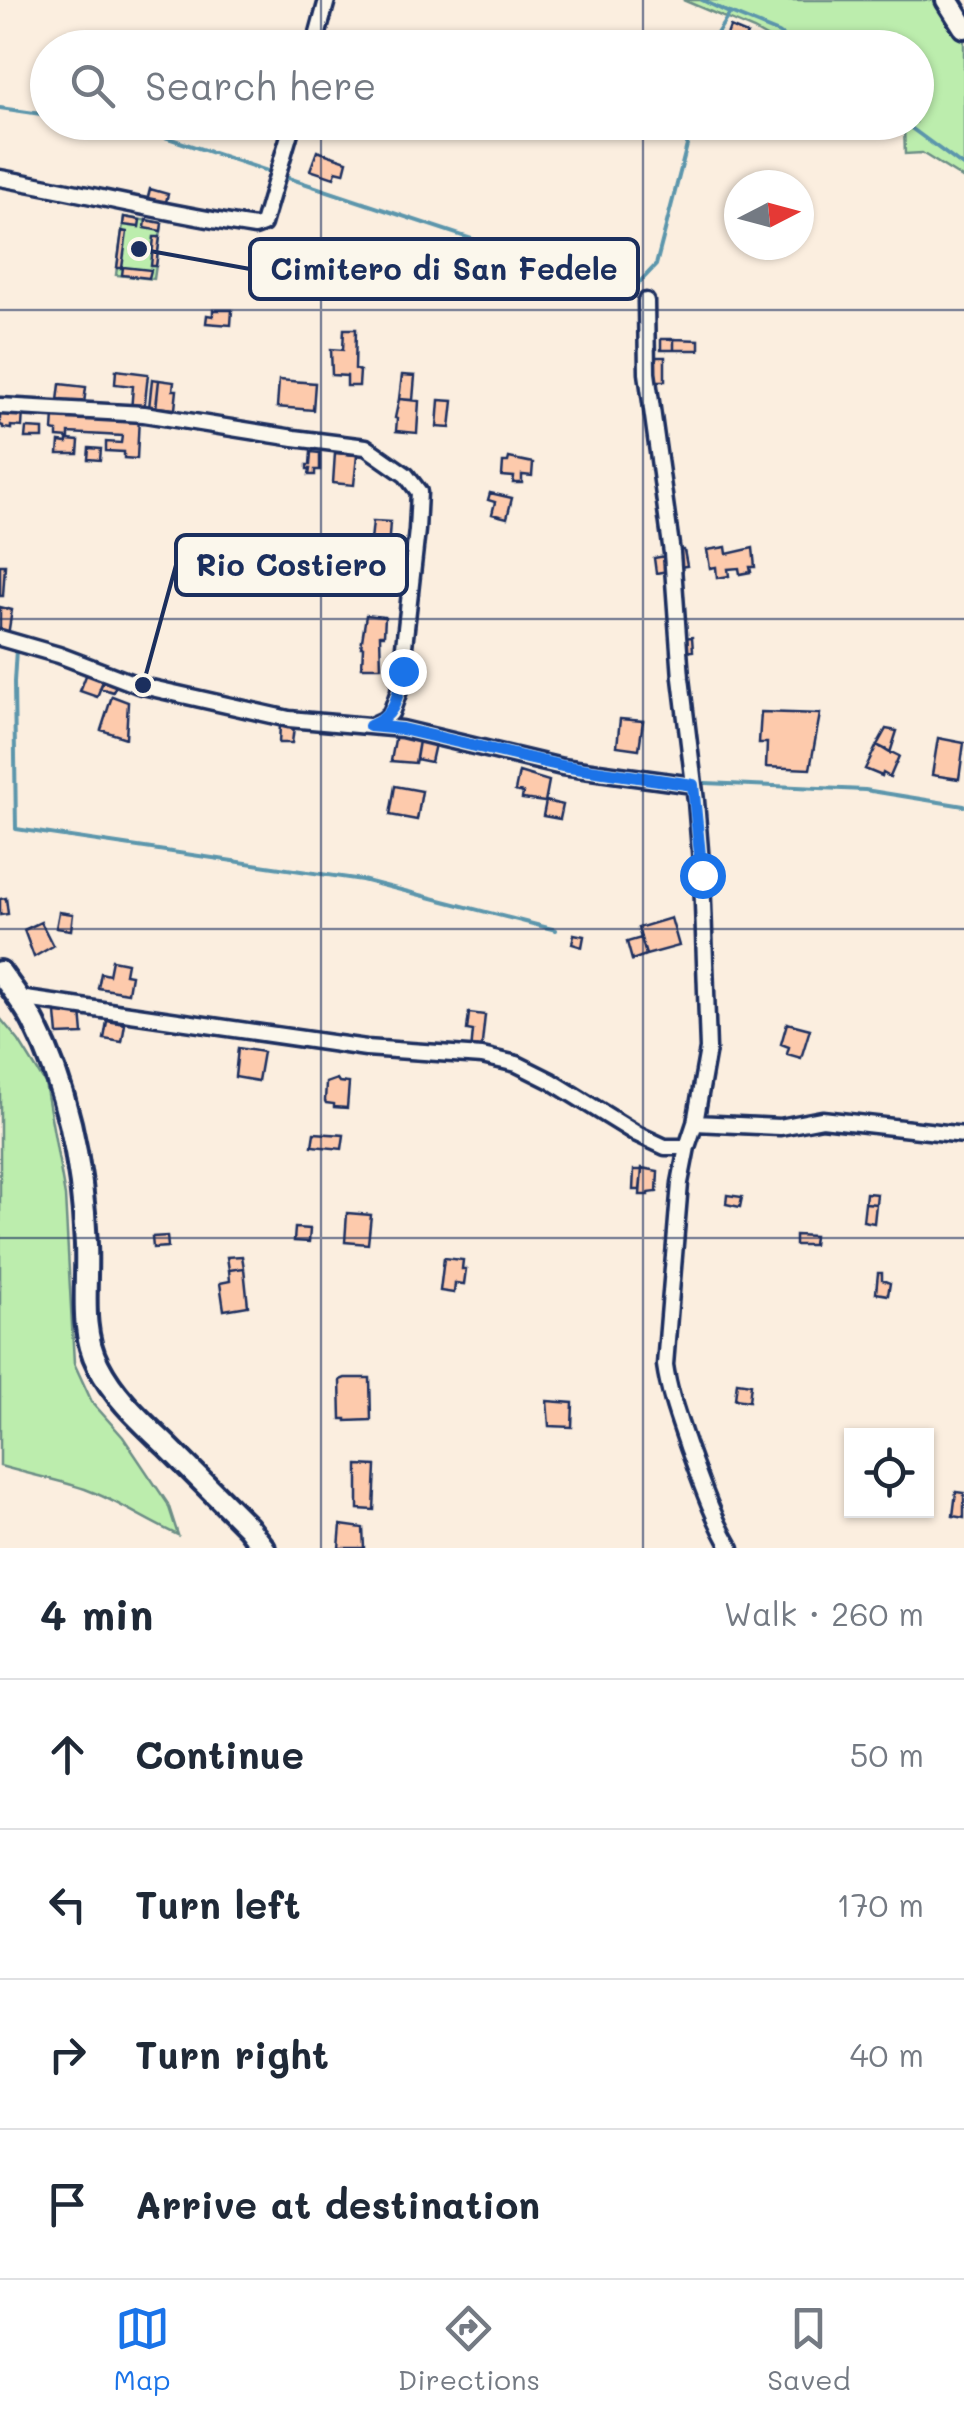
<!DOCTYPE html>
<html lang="en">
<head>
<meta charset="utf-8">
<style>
  :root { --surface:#fff; --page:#f2f2f3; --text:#1f2937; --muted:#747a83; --line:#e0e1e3; --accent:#1a73e8 }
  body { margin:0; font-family:Mali,sans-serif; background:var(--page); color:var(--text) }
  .controls { position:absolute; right:30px; bottom:30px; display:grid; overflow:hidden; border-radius:0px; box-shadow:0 2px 8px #0004 }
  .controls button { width:90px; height:90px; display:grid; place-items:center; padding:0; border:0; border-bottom:2px solid var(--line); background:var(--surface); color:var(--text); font:50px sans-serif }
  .compass { position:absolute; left:724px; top:170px; width:90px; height:90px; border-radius:50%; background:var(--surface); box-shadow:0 2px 8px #0004; rotate:84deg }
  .stop { position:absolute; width:30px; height:30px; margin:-22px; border:8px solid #1a73e8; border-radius:50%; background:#fff }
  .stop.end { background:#1a73e8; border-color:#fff; box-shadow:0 2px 10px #0008 }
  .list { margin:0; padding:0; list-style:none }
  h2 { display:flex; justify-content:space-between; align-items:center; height:130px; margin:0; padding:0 40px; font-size:42px }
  h2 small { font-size:32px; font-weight:400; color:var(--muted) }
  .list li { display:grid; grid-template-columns:65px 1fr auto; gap:30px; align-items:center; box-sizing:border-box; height:150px; padding:0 40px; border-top:2px solid var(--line) }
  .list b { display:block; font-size:38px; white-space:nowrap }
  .list em { font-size:32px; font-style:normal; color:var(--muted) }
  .icon { flex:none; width:55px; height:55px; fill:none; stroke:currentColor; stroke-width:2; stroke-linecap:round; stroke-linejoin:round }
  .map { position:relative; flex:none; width:964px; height:1548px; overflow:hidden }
  .search { position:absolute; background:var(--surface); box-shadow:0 2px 8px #0004; left:30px; right:30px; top:30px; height:110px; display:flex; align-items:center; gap:25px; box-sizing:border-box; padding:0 35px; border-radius:55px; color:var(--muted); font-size:38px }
  .sheet { height:730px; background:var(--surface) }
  nav { display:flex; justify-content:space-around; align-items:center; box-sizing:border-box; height:140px; border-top:2px solid var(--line); background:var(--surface); font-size:28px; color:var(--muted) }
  nav a { display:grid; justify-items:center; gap:5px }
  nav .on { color:var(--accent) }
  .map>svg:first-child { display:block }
</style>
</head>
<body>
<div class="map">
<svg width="964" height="1548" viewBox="0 0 964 1548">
  <rect width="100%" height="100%" fill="#fbeedf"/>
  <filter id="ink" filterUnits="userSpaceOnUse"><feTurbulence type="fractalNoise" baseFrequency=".01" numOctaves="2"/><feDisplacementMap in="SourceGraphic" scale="20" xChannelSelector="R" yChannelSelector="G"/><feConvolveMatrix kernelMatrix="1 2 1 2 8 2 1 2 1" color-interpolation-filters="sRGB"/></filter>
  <g filter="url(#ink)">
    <path fill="#bcedad" stroke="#6c8e86" stroke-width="2.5" d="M683 0H941L964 39V179L922 153 905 154 904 128 897 123 916 122V48L784 47 754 30Z
      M124 217 162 223 154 279 116 275Z
      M0 1018 19 1041 45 1083 65 1196 74 1363 92 1402 123 1437 168 1504 178 1535C146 1521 118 1501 85 1489 58 1480 28 1474 0 1466Z"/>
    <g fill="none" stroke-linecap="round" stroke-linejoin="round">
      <path stroke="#5c96ac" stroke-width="4" d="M702 0 729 13
        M712 48 716 35 730 13 779 33 799 48
        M0 108 48 115
        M98 122 141 129 601 282 637 285 656 265 693 122
        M903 122 964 167
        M16 649 14 682 16 829 362 880 556 930
        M705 783 865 790 964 806"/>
    </g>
    <path fill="#fdcaac" stroke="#1b2f5e" stroke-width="2.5" d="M730 27 747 34 742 45 726 38Z
      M164 122H198L195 133Z
      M317 151 347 161 344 173 336 171 334 178 310 170Z
      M150 189 168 194 164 209 146 205Z
      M124 217 140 220 139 227 123 225Z
      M146 220 162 223 161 231 145 228Z
      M122 231 127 232 122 268H117Z
      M154 237H160L156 266H151Z
      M123 267 151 270 149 278 122 275Z
      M213 310H232L231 325 206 323 207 315 213 316Z
      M344 329H356L355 369 360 371 359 386H347V376L332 375 331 349 343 350Z
      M661 339H674V350H661Z
      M674 339 699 340V350H674Z
      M652 357H665V381H653Z
      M116 370 148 374 144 412 131 411 133 386 115 384Z
      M402 375 415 376 413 400 399 399Z
      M152 379 159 380 156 409 149 408Z
      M159 380 174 382 173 390H177L175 409 156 407Z
      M279 380 315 383 313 410 277 407Z
      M60 384 86 387 84 404 58 401Z
      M399 399 419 401 417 433 396 431 397 419 395 418Z
      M439 400 453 401 450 428 437 427Z
      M0 410 23 411 22 427 11 426V429L3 428V426L0 425Z
      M54 414 139 416 137 459 124 458V452L106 451V442L121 443 122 436 69 433V438L57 437V432L53 431Z
      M26 428 43 429V438H25Z
      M67 440 79 441 78 454H58L59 442 67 443Z
      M89 448 101 449 100 460 88 459Z
      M311 452 320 453V470H315V475H309L310 469H307V465H310Z
      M335 453 357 455 354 485 333 483Z
      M509 458 533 463 532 476 522 475V483H513L514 477 502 476 503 462H508Z
      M490 493 512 498 507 518 492 514 495 502 488 500Z
      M373 521 390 522 388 551H390L389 562 369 560Z
      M726 547 727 554 753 548 755 567H750L751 572 740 574 739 568 728 569 729 576 717 578 716 567 710 568 707 550Z
      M684 550 687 566 678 567 676 551Z
      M666 556 668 571 656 573 654 558Z
      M0 565H5L3 596H0Z
      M0 607 12 610 8 635 0 634Z
      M366 615 385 617 384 635H380L381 667H362L363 647H361Z
      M692 637 693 651 683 652 682 638Z
      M87 673 104 679 97 697 80 691Z
      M104 679 117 683 113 692 100 688Z
      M112 696 128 702 126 738 101 730Z
      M761 712 820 714 810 769 766 767 767 743H759Z
      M620 719 643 721 639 749 617 746Z
      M280 725 294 727 292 743H279Z
      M886 729 897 731 890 753 877 745Z
      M396 734 419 741 415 763 391 761Z
      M938 738 964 743 959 779 932 775Z
      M419 741 435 744 431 762 416 759Z
      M877 745 899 756 890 777 883 773 882 776 865 769Z
      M519 772 549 781 545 802 522 799 523 793 515 791Z
      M395 786 422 791 417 820 390 815Z
      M546 801 563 805 560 819 543 816Z
      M6 898 8 914 0 915V899Z
      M59 912 73 914 71 930 56 928Z
      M671 918 679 946 646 955 638 928Z
      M41 922 53 946 34 957 24 930Z
      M574 934 584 936 582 947 572 944Z
      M641 938 646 955 632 960 627 942Z
      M112 960 127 963 125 974 131 975 128 993 98 988 101 973 109 975Z
      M81 1011 83 1034 58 1035 56 1013Z
      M469 1013 485 1015 481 1053 471 1052 473 1031 467 1030Z
      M107 1021 125 1024 122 1042 104 1039Z
      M787 1023 810 1029 801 1058 787 1054 789 1047 781 1044Z
      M238 1048 263 1052 258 1081 235 1077Z
      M337 1079 339 1082 349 1083 347 1108 334 1107V1104L326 1103 325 1101 326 1083Z
      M314 1133 344 1135 342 1149 312 1146Z
      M642 1168 658 1171 657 1192 648 1193V1195H640Z
      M634 1170H642L640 1190H633Z
      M866 1193 877 1194 876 1204 865 1203Z
      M727 1195 742 1197 740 1207 726 1204Z
      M865 1203 876 1204 874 1223 863 1221Z
      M347 1213 371 1215 368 1244 345 1242Z
      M295 1228 310 1229 309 1242 294 1241Z
      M795 1235 814 1236 813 1245H795Z
      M167 1236 168 1247 153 1248 152 1237Z
      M242 1256 244 1268 229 1270 227 1257Z
      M444 1258 463 1260 462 1269H466L464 1284 455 1283 454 1293 440 1291Z
      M244 1268 248 1306 224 1310 220 1283 230 1281 229 1270Z
      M878 1273H882V1280L890 1283 888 1295 876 1293Z
      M345 1378H370L371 1420 346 1421V1419H341L340 1380Z
      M737 1382 751 1384 749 1401 735 1399Z
      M547 1401 573 1403 572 1427 549 1426Z
      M358 1465 376 1466 374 1510 358 1509Z
      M956 1492 964 1493V1518L953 1516Z
      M341 1525 363 1528 364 1548H339Z"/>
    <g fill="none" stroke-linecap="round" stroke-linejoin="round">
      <g stroke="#1b2f5e" stroke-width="21">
        <path id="street" d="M314 48 327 0
          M0 178C85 193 169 214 255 227L263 224 293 122
          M646 301 647 373 672 553 681 678 696 801 702 875 708 1049 695 1123 687 1147 680 1183 665 1365C669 1394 679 1420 688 1447 701 1482 712 1516 731 1548
          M0 406 144 414 294 438 366 447 406 475 419 492 417 530 399 691 391 713 384 720 373 725
          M0 638 59 655 138 685 289 719 402 729 562 767 693 785
          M19 998 366 1048 482 1056 517 1064 551 1081 637 1134 665 1147H687
          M695 1123 780 1127 822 1119 964 1135"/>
      </g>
      <g stroke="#1b2f5e" stroke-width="28">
        <path id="secondary" d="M947 0 964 27
          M0 972C12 989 25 1005 34 1023 68 1090 83 1170 86 1245 88 1284 79 1329 98 1365 114 1397 141 1421 167 1446 194 1473 221 1500 248 1527L264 1548"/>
      </g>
      <use href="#street" stroke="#fbf7ec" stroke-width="14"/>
      <use href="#secondary" stroke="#fbf7ec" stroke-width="20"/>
    </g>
  </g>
  <g fill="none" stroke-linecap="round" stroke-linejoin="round" filter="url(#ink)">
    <path stroke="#1a73e8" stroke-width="12" d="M403 671C397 697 397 715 370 726L402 729 562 766 693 785 702 875"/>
  </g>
  <path fill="none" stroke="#1b2f5e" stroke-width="2.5" stroke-opacity="0.55" d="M321 0V48M643 0V48M321 122V1548M643 122V1548M0 310H964M0 619H964M0 929H964M0 1238H964"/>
  <path fill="none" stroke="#1b2f5e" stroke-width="4" d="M139 249L250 269M143 685L176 565"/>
  <g fill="#1b2f5e" stroke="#fbf7ec" stroke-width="4">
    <circle cx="139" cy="249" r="10"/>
    <circle cx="143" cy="685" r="10"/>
  </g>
  <g fill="#fbf7ec" stroke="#1b2f5e" stroke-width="4">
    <rect x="250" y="239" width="388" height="60" rx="10"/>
    <rect x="176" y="535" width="231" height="60" rx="10"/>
  </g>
  <g font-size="30" text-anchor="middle" font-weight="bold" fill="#1b2f5e">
    <text x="444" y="280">Cimitero di San Fedele</text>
    <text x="291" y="576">Rio Costiero</text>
  </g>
</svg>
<div class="controls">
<button><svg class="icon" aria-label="locate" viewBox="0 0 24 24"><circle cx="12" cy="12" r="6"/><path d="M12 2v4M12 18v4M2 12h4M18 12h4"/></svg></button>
</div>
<svg class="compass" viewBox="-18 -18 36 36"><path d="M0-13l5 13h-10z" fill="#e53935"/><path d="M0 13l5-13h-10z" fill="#747a83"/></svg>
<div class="stop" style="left:702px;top:875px"></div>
<div class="stop end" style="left:403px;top:671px"></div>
<div class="search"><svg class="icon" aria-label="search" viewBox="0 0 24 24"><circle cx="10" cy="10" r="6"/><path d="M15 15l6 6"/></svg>Search here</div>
</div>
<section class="sheet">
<h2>4 min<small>Walk · 260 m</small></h2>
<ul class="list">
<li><svg class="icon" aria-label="ahead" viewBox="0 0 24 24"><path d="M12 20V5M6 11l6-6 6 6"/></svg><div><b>Continue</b></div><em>50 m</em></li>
<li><svg class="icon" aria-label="left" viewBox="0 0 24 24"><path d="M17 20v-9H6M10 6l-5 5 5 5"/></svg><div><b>Turn left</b></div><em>170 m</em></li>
<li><svg class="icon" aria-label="right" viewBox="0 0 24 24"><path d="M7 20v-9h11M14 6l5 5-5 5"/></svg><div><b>Turn right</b></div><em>40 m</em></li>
<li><svg class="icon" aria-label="arrive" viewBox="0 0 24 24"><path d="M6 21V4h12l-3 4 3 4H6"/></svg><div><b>Arrive at destination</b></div></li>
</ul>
</section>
<nav>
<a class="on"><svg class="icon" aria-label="map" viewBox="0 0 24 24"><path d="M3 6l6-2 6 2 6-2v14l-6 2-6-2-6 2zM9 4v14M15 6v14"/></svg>Map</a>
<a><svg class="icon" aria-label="directions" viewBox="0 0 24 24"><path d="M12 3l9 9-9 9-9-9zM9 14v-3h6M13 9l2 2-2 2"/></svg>Directions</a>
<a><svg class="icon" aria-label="saved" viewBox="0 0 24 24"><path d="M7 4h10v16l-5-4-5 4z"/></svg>Saved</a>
</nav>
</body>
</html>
